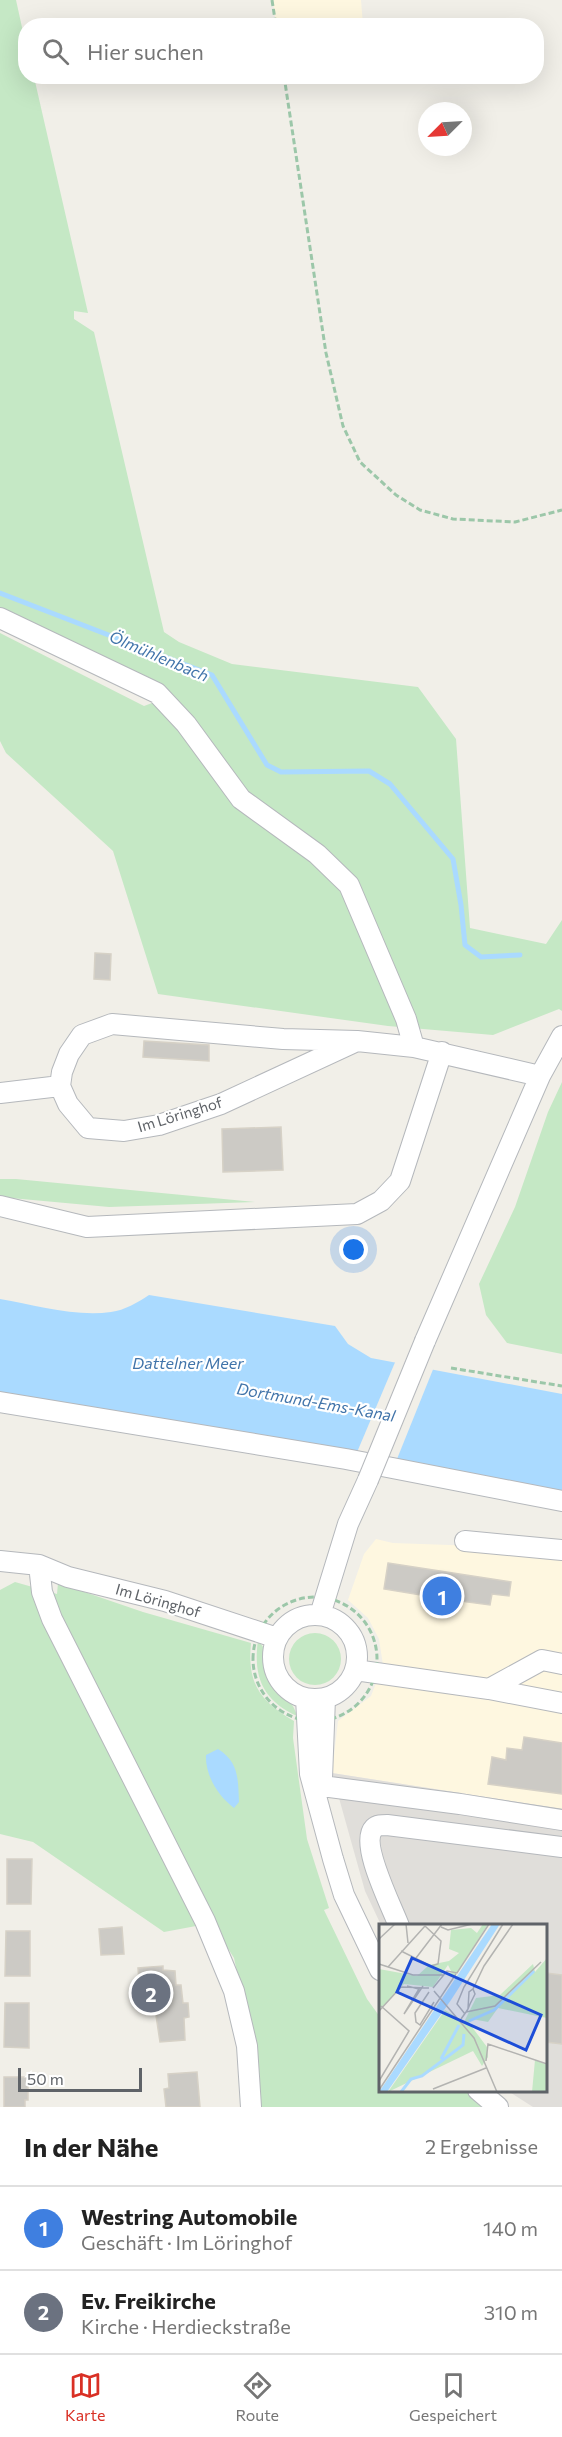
<!DOCTYPE html>
<html lang="de">
<head>
<meta charset="utf-8">
<style>
  :root { --surface:#fff; --page:#f6f6f6; --text:#222; --muted:#767676; --line:#e0e0e0; --accent:#d93025 }
  body { margin:0; font-family:Commissioner,sans-serif; background:var(--page); color:var(--text) }
  .compass { position:absolute; left:418px; top:102px; width:54px; height:54px; border-radius:50%; background:var(--surface); box-shadow:0 6px 24px #0002; rotate:246deg }
  .scale { position:absolute; left:18px; bottom:15px; width:124px; box-sizing:border-box; padding-left:6px; border:3px solid #5f6368; border-top:0; font-size:16px; line-height:21px; white-space:nowrap; color:#5f6368; -webkit-text-stroke:4px #fff; paint-order:stroke }
  .you { position:absolute; left:354px; top:1250px; width:21px; height:21px; margin:-15px; border:4px solid #fff; border-radius:50%; background:#1a73e8; box-shadow:0 0 0 9px #1a73e833 }
  .badge { display:grid; place-items:center; width:39px; height:39px; border-radius:50%; background:var(--accent); color:#fff; font-size:20px; font-weight:700 }
  .pin { position:absolute; translate:-50% -50%; border:3px solid #fff; box-shadow:0 2px 6px #0006 }
  .list { margin:0; padding:0; list-style:none }
  h2 { display:flex; justify-content:space-between; align-items:center; height:78px; margin:0; padding:0 24px; font-size:26px }
  h2 small { font-size:20px; font-weight:400; color:var(--muted) }
  .list li { display:grid; grid-template-columns:39px 1fr auto; gap:18px; align-items:center; box-sizing:border-box; height:84px; padding:0 24px; border-top:2px solid var(--line) }
  .list b { display:block; font-size:22px; white-space:nowrap }
  .list p { margin:0; font-size:20px; white-space:nowrap; color:var(--muted) }
  .list em { font-size:20px; font-style:normal; color:var(--muted) }
  .icon { flex:none; width:33px; height:33px; fill:none; stroke:currentColor; stroke-width:2; stroke-linecap:round; stroke-linejoin:round }
  .map { position:relative; flex:none; width:562px; height:2107px; overflow:hidden }
  .search { position:absolute; background:var(--surface); box-shadow:0 6px 24px #0002; left:18px; right:18px; top:18px; height:66px; display:flex; align-items:center; gap:15px; box-sizing:border-box; padding:0 21px; border-radius:24px; color:var(--muted); font-size:22px }
  .sheet { height:246px; background:var(--surface) }
  nav { display:flex; justify-content:space-around; align-items:center; box-sizing:border-box; height:84px; border-top:2px solid var(--line); background:var(--surface); font-size:16px; color:var(--muted) }
  nav a { display:grid; justify-items:center; gap:3px }
  nav .on { color:var(--accent) }
  .map>svg:first-child { display:block }
</style>
</head>
<body>
<div class="map">
<svg width="562" height="2107" viewBox="0 0 562 2107">
  <rect width="100%" height="100%" fill="#f1efe8"/>
  <path fill="#fef7e0" d="M273 0H361L363 25H276Z
    M376 1539 393 1543 506 1547 562 1557V1809L332 1773 338 1721 371 1696 383 1665 379 1639 368 1618 348 1600 364 1554Z"/>
  <path fill="#e0deda" d="M332 1773 562 1809V2107H533L508 2091 546 2090V1926L381 1925 365 1891Z"/>
  <path fill="#c5e8c5" d="M0 0H16L25 41 26 76 34 77 88 313 74 311V319L94 332 164 632 179 642 232 664 418 687 456 739 470 928 546 944 562 920V1011L559 1009 493 1035 388 1026 158 994 113 851 6 753 0 741V633L144 706 171 696 140 674 0 608Z
    M562 1082V1354L507 1343 486 1315 479 1284 515 1207 548 1112Z
    M0 1179H16L255 1202 109 1207 0 1197Z
    M15 1582 57 1594 58 1583 143 1612 251 1643C247 1684 260 1701 294 1721L293 1738 307 1839 329 1908 324 1910 367 1999 380 2017V2090L476 2091 495 2107H260L255 2055 234 1958 212 1923 164 1932 33 1842 0 1834V1590Z
    M289 1659a26 26 0 1 1 52 0a26 26 0 1 1-52 0Z
    M258 1640 266 1651C261 1693 290 1688 297 1716 262 1700 253 1676 258 1640Z"/>
  <path fill="#aadaff" d="M149 1295 335 1326 348 1344 371 1358 562 1394V1491L0 1394V1299C35 1305 75 1317 111 1312 125 1310 137 1303 149 1295Z
    M218 1749C239 1762 238 1779 239 1802L234 1808C218 1796 205 1775 206 1755Z"/>
  <path fill="#f1efe8" d="M396 1360 434 1367 395 1464 355 1457Z"/>
  <g fill="none" stroke-linecap="round" stroke-linejoin="round">
    <path stroke="#aadaff" stroke-width="5" d="M0 593 212 675 267 765 281 772 369 771 390 784 453 859 461 905 465 945 481 957 520 955"/>
  </g>
  <path fill="#cccac5" stroke="#d6d1c6" stroke-width="1.5" d="M95 953 111 954 110 980 94 979Z
    M144 1041 209 1045V1061L143 1057Z
    M281 1127 283 1170 223 1172 222 1129Z
    M388 1563 511 1582 509 1596 492 1594 490 1605 453 1600 452 1610 432 1607 433 1597 384 1589Z
    M524 1737 562 1743V1794L488 1784 492 1757 506 1760 507 1748 522 1750Z
    M7 1859H32L31 1904H7Z
    M122 1927 124 1954 101 1955 99 1929Z
    M6 1931H30V1976H5Z
    M163 1966V1970L175 1971 176 1985H181L183 2003H188L189 2017 184 2018 185 2040 160 2042 155 2009 141 2010 138 1968Z
    M546 1973 562 1975V2044L546 2042Z
    M5 2003H29V2048L4 2047Z
    M197 2072 200 2107H166L164 2089 169 2088 168 2074Z
    M4 2077H28V2100H25V2107H4Z"/>
  <g fill="none" stroke-linecap="round" stroke-linejoin="round">
    <g stroke="#b5b8bc" stroke-width="22">
      <path id="minor" d="M0 618 157 693 186 724 241 799 317 854 349 885 406 1019 414 1047
        M357 1041 221 1104 159 1125 124 1131 88 1128 68 1104 60 1086 62 1072 69 1054 82 1035 112 1024 283 1039 357 1041 414 1047 540 1076
        M0 1093 60 1086
        M0 1206 87 1227 357 1214 381 1201 400 1181 442 1052
        M425 1341 540 1076 562 1036
        M0 1402 346 1459 562 1501
        M465 1541 562 1550
        M0 1561 39 1565 68 1577 165 1601 277 1638
        M39 1565 42 1592 52 1619 205 1921 234 1991 247 2046 251 2107
        M320 1615 348 1524 368 1480
        M273 1657a42 42 0 1 1 84 0a42 42 0 1 1-84 0Z
        M355 1670 489 1689 562 1703
        M489 1689 542 1660 562 1664
        M306 1698 310 1774 333 1859 344 1895 380 1970
        M322 1778 325 1698
        M322 1786 460 1804 562 1820
        M399 1926C392 1907 359 1843 374 1828 377 1825 382 1825 387 1825L562 1847
        M478 2090 498 2107"/>
    </g>
    <path stroke="#9cc7a9" stroke-width="3" stroke-dasharray="6 3" stroke-linecap="butt" d="M272 0 276 26
      M284 76 326 353 343 426 360 462 396 495 420 510 453 519 515 522 562 510
      M451 1368 562 1386
      M253 1659a62 62 0 1 1 124 0a62 62 0 1 1-124 0Z"/>
    <use href="#minor" stroke="#fff" stroke-width="20"/>
    <g stroke="#b5b8bc" stroke-width="22" stroke-linecap="butt">
      <path id="minor-bridge" d="M368 1480 425 1341"/>
    </g>
    <use href="#minor-bridge" stroke="#fff" stroke-width="20"/>
  </g>
  <g text-anchor="middle" stroke-width="4.5" stroke-linejoin="round" paint-order="stroke">
    <g font-size="15" fill="#5f6368" stroke="#fff">
      <text transform="translate(180 1115) rotate(-17)" y="5">Im Löringhof</text>
      <text transform="translate(158 1601) rotate(16)" y="5">Im Löringhof</text>
    </g>
    <g font-size="16" font-style="italic" fill="#4174aa" stroke="#fff">
      <text transform="translate(159 656) rotate(23)" y="6">Ölmühlenbach</text>
      <text x="188" y="1369">Dattelner Meer</text>
      <text transform="translate(316 1402) rotate(10)" y="6">Dortmund-Ems-Kanal</text>
    </g>
  </g>
  <g transform="translate(379 1924)">
    <rect width="168" height="168" fill="#f1efe8"/>
    <path d="M104 0H109L76 52 67 49H73L69 41 54 63 25 60 0 86V45L38 52 50 41 70 37 80 29 70 25 72 6 92 4 98 9ZM168 34V94L119 84 109 98 93 95 90 99 108 123 109 133 103 142 94 127 9 168 66 86 85 98 97 74 121 71 154 40 156 48ZM156 136 168 141V168H153Z" fill="#c5e8c5"/>
    <path d="M113 0H121L72 76 8 168H0Z" fill="#aadaff"/>
    <path fill="none" stroke="#aadaff" stroke-width="3" d="M90 97 115 86 155 47M62 135 80 101M22 168 32 155 43 152 84 121 85 110"/>
    <path fill="none" stroke="#b3b3b1" stroke-width="1.5" d="M27 0 29 19M62 3 69 6 93 0M0 15 16 0M22 27 52 42 59 40 62 17 46 2M37 34 63 0M0 40 34 51H65M9 43 46 2M28 62 40 65 25 90 44 62M54 64 68 47 78 49 110 0M94 65 105 42 134 0M55 67 95 114 118 168M50 68 36 89 37 98 41 101 55 78M0 87 22 63 50 64M87 88 116 82 162 38M86 90 78 80 85 63 124 0M82 95 87 88 89 85 91 80 96 70 94 65 90 68 89 85M107 137 109 120 168 140M0 157 30 107 2 82M54 165 107 144M0 166 77 50"/>
    <path fill="#1d4ed8" fill-opacity="0.15" stroke="#1d4ed8" stroke-width="3" d="M33 34 162 91 147 126 18 68Z"/>
    <rect width="168" height="168" fill="none" stroke="#5f6368" stroke-width="3"/>
  </g>
</svg>
<svg class="compass" viewBox="-18 -18 36 36"><path d="M0-13l5 13h-10z" fill="#e53935"/><path d="M0 13l5-13h-10z" fill="#767676"/></svg>
<div class="scale">50 m</div>
<div class="you"></div>
<div class="pin badge" style="left:442px;top:1596px;background:#3f7fe0">1</div>
<div class="pin badge" style="left:151px;top:1993px;background:#6b7280">2</div>
<div class="search"><svg class="icon" aria-label="search" viewBox="0 0 24 24"><circle cx="10" cy="10" r="6"/><path d="M15 15l6 6"/></svg>Hier suchen</div>
</div>
<section class="sheet">
<h2>In der Nähe<small>2 Ergebnisse</small></h2>
<ul class="list">
<li><span class="badge" style="background:#3f7fe0">1</span><div><b>Westring Automobile</b><p>Geschäft · Im Löringhof</p></div><em>140 m</em></li>
<li><span class="badge" style="background:#6b7280">2</span><div><b>Ev. Freikirche</b><p>Kirche · Herdieckstraße</p></div><em>310 m</em></li>
</ul>
</section>
<nav>
<a class="on"><svg class="icon" aria-label="map" viewBox="0 0 24 24"><path d="M3 6l6-2 6 2 6-2v14l-6 2-6-2-6 2zM9 4v14M15 6v14"/></svg>Karte</a>
<a><svg class="icon" aria-label="directions" viewBox="0 0 24 24"><path d="M12 3l9 9-9 9-9-9zM9 14v-3h6M13 9l2 2-2 2"/></svg>Route</a>
<a><svg class="icon" aria-label="saved" viewBox="0 0 24 24"><path d="M7 4h10v16l-5-4-5 4z"/></svg>Gespeichert</a>
</nav>
</body>
</html>
